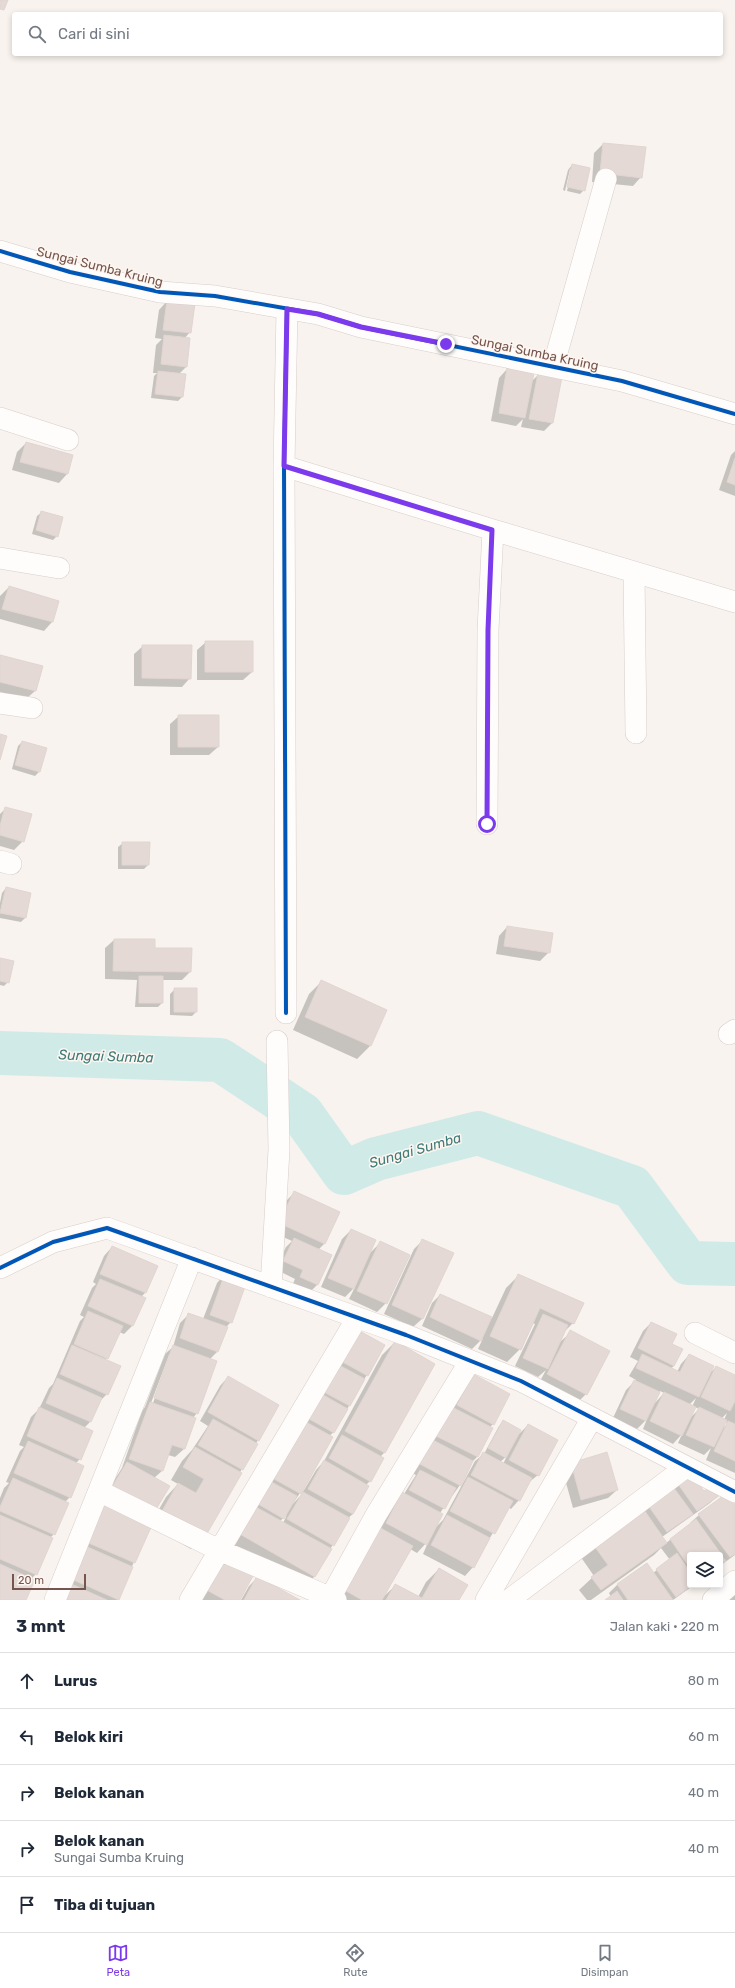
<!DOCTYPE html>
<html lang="id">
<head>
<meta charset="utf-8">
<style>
  :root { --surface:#fff; --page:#f6f6f7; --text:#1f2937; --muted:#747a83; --line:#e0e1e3; --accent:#7c3aed }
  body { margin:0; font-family:Rubik,sans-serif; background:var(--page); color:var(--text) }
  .controls { position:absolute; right:12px; bottom:12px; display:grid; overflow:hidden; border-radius:4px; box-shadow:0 2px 6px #0003 }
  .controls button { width:36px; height:36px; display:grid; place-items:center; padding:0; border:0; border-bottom:1px solid var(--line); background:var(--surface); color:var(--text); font:20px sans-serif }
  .scale { position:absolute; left:12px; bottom:10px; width:74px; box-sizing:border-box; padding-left:4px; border:2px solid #77544e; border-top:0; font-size:11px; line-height:14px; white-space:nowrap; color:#77544e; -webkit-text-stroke:3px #fef7f1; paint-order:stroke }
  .stop { position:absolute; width:12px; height:12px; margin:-9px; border:3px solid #7c3aed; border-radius:50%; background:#fff }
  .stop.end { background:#7c3aed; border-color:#fff; box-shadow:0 1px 4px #0008 }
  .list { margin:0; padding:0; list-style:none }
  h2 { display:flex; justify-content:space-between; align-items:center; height:52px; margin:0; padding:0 16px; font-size:17px }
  h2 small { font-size:13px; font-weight:400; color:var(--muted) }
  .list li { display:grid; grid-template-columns:26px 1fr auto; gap:12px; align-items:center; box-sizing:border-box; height:56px; padding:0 16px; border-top:1px solid var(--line) }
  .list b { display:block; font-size:15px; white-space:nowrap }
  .list p { margin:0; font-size:13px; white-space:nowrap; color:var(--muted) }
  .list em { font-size:13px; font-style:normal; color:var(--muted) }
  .icon { flex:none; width:22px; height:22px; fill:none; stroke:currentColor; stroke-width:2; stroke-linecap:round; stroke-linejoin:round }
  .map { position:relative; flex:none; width:735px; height:1600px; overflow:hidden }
  .search { position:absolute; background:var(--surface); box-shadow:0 2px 6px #0003; left:12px; right:12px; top:12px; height:44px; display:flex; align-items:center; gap:10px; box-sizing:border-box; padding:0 14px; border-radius:4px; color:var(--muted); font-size:15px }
  .sheet { height:332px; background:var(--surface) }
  nav { display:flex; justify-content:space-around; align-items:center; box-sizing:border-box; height:56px; border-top:1px solid var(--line); background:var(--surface); font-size:11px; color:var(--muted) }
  nav a { display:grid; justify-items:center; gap:2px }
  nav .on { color:var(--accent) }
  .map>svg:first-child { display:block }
</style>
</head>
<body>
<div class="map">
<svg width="735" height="1600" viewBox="0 0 735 1600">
  <rect width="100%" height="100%" fill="#f8f3ee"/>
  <path fill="#0003" fill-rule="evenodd" d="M603 144 641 177 633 186 592 182 594 153Z
    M572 165 584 190 580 194 567 191 572 169H570L565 191 563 190 568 170Z
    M167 301 190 332 184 339 186 367 179 374 182 397 178 401 151 398 154 376 157 373H153L156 345 162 339 155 338 159 310Z
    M507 369 531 382 539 374 552 423 544 431 521 427 523 419 516 426 491 421 499 378Z
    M26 443 72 456 67 474 59 483 12 470 17 452Z
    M735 451V496L719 490 731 455Z
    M42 512 57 536 53 540 32 534 37 516Z
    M9 587 58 601 52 622 44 631 0 619V596Z
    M206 642 252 672 243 680H197V650Z
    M143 646 190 678 182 687 134 686V654Z
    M0 656 42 667 35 691 26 699 0 692Z
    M179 716 218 747 209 755H170V724Z
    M22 742 39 772 35 776 12 769 18 746Z
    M6 808 23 841 14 850 0 846V814Z
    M123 843 148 865 144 869H118V847Z
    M6 888 30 893 25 918 21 922 0 918V903L2 893Z
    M507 927 549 952 540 961 496 954 499 936Z
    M114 940 154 949 190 972 182 980H162V1003L158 1007H135L137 980 105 979V948Z
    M0 959 8 982 4 986 0 985Z
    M321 982 386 1010 370 1046 357 1059 293 1030 309 994Z
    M175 989 196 1012 192 1016 170 1015V994Z
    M295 1192 325 1243 318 1250 331 1256 317 1285 309 1293 292 1286 295 1279 275 1269 286 1247 292 1241 272 1232 286 1201Z
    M351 1230 370 1253 381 1242 386 1303 377 1312 349 1299 355 1287 345 1297 321 1287 342 1239Z
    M423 1240 453 1254 422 1319 413 1327 384 1314 414 1249Z
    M112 1247 157 1267 145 1293 141 1297 133 1325 124 1334 119 1332 105 1360 107 1394 99 1402 90 1422 84 1428 80 1459 76 1463 70 1497 65 1502 54 1534 50 1538 36 1574 31 1579 25 1600H0V1498L4 1488 9 1483 6 1482 20 1451 24 1447 19 1445 31 1417 39 1409 49 1388 53 1384 80 1321 84 1317 80 1315 92 1288 96 1284 93 1282 104 1256Z
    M225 1274 231 1322 226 1327 218 1351 210 1359 197 1413 193 1418 195 1419 184 1449 175 1457 168 1455 162 1471 154 1478 105 1495 122 1468 142 1411 145 1407 165 1354 173 1347 180 1323 189 1314 203 1319 217 1283ZM169 1355H171L153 1403H151Z
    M519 1275 573 1323 563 1333 559 1343 571 1332 586 1394 577 1403 539 1383 546 1370 538 1377 515 1366 535 1324 532 1323 520 1349 507 1362 478 1349 483 1338 472 1349 422 1326 432 1303 440 1295 492 1318 506 1288Z
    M651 1323 671 1344 674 1366 670 1369 677 1372 681 1364 689 1355 709 1374 716 1367 735 1376V1473L706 1460 711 1448 704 1455 678 1443 682 1434 673 1444 643 1429 647 1419 637 1429 613 1418 626 1390 636 1380 629 1376 638 1361 630 1357 643 1331ZM660 1391 664 1393 654 1404ZM696 1398 692 1407 689 1405ZM695 1407 699 1409 690 1418ZM727 1413 724 1420 721 1419ZM725 1422 728 1423 721 1430Z
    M347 1339 384 1345 334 1432 329 1436 300 1493 292 1505 301 1495 316 1470 324 1461 382 1355 395 1342 433 1364 384 1453 380 1457 370 1481 366 1485 368 1486 353 1514 348 1518 315 1576 302 1589 226 1546ZM287 1515 283 1523 280 1521Z
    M228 1377 258 1440 204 1537 191 1549 150 1526 117 1600H57L92 1512 150 1525 166 1497 178 1484 171 1480 182 1461 192 1450 208 1426 200 1421 220 1386Z
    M465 1384 493 1424 490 1427 492 1428 477 1457 472 1462 460 1485 440 1513 435 1528 443 1520 475 1461 484 1454 499 1426 503 1422 518 1435 528 1425 538 1475 528 1483 519 1500 511 1509 508 1507 473 1567 465 1576 423 1554 429 1540 417 1553 410 1549 382 1598 396 1585 418 1597 426 1582 439 1569 458 1600H330L394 1502 403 1494H404L416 1475 410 1472ZM507 1456 503 1464 500 1462Z
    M571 1463 617 1490 608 1498 573 1508 563 1472Z
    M678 1485 703 1493 719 1495 710 1503 662 1537 666 1543 691 1524 690 1523 699 1515 735 1500V1555L721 1565 720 1555H690V1585H694L673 1600H606L611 1597 609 1593 617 1585 646 1564 653 1573 670 1560 661 1548 654 1555 591 1600H587L579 1590 594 1576 578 1553Z
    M213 1565 239 1600H193Z
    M258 1577 298 1600H241L249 1586Z
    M735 1589V1600H721Z"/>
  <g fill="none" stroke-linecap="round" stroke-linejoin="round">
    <path stroke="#d0eae7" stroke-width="44" d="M0 1053 220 1060 302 1114 344 1173 376 1159 478 1133 632 1187 688 1263 735 1264"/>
  </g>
  <path fill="#e5d9d6" stroke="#e1d5d0" d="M0 0H8L4 10 0 9Z
    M603 143 646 147 642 178 600 173Z
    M572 164 590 168 585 191 567 187Z
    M167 300 195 303 191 333 163 330Z
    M164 335 190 338 187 367 161 364Z
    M507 368 534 373 525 418 499 413Z
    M158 371 186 374 183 397 155 394Z
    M538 373 562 377 553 423 529 419Z
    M26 442 73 455 68 474 20 462Z
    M735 458V485L727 482Z
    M41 511 63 517 58 537 36 530Z
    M9 586 59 601 53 622 2 609Z
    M205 641H253V672H205Z
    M142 645H192L191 679 142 678Z
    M0 655 43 666 36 691 0 682Z
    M178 715H219V747H178Z
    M0 734 7 736 0 760Z
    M22 741 47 748 40 772 15 765Z
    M5 807 32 814 24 842 0 835V826Z
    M122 842H150L149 865H122Z
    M6 887 31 893 26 918 0 913Z
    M507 926 553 933 550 953 504 946Z
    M114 939H155V948H192L191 972 113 971Z
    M0 958 14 961 9 983 0 981Z
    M139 976H163V1003H139Z
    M321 980 387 1010 371 1046 305 1017Z
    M174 988H197V1012H174Z
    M294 1191 340 1212 325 1244 279 1223Z
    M351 1229 376 1240 354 1289 328 1278Z
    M294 1238 332 1255 318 1285 300 1277 303 1270 283 1261Z
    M422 1239 454 1253 423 1319 392 1305Z
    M380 1241 410 1255 387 1304 357 1291Z
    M112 1246 158 1266 146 1293 100 1274Z
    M225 1273 247 1281 232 1323 210 1315Z
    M518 1274 584 1303 574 1324 540 1308 521 1350 490 1336Z
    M100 1279 146 1298 133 1326 88 1306Z
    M440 1294 492 1317 481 1341 430 1317Z
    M88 1311 123 1326 108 1359 74 1344Z
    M188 1313 228 1327 218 1352 180 1338Z
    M543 1314 568 1325 548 1369 523 1358Z
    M651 1322 677 1334 672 1344 683 1349 674 1366 638 1348Z
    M356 1329 385 1345 368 1376 339 1360Z
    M570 1330 610 1351 587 1395 547 1374Z
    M395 1341 435 1364 385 1453 345 1431Z
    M72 1345 121 1366 108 1395 60 1374Z
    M173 1345 217 1361 198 1414 154 1398Z
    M642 1354 680 1372 689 1354 714 1366 699 1397 636 1368Z
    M335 1363 365 1379 350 1406 320 1390Z
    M716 1366 735 1375V1401L730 1411 701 1397Z
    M473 1374 510 1394 494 1425 457 1405Z
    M228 1376 279 1405 259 1441 208 1412Z
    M57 1378 102 1398 91 1422 46 1403Z
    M634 1380 660 1392 646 1421 620 1409Z
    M318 1392 348 1409 334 1433 304 1416Z
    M664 1392 696 1407 682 1436 650 1421Z
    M150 1402 196 1418 185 1449 172 1445 163 1471 129 1459Z
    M450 1406 493 1428 478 1457 434 1435Z
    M39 1407 93 1431 81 1460 27 1436Z
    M699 1407 727 1420 714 1447 686 1435Z
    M299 1418 333 1437 301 1494 267 1475Z
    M213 1419 258 1444 243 1470 198 1445Z
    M503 1420 521 1430 506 1458 488 1448Z
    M728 1421 735 1424V1461L714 1451Z
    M528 1424 558 1440 539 1476 509 1460Z
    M342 1435 384 1458 371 1482 329 1458Z
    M431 1439 473 1461 461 1486 418 1463Z
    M28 1441 84 1466 71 1498 14 1473Z
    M195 1447 242 1473 205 1537 161 1513 178 1483 196 1493 204 1479 183 1467Z
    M483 1452 532 1478 520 1501 471 1475Z
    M607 1452 618 1490 581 1500 571 1463Z
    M324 1460 369 1486 353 1514 308 1489Z
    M127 1462 170 1486 155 1511 112 1487Z
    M420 1470 456 1488 445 1509 409 1490Z
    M691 1474 704 1491 713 1485 720 1495 697 1511 678 1484Z
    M468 1477 513 1501 495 1534 450 1511Z
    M13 1478 69 1503 55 1535 0 1511V1507Z
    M266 1479 297 1496 284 1519 253 1501Z
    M671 1484 693 1514 667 1532 645 1501Z
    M730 1491 735 1498V1554L730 1557 698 1514Z
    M303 1492 350 1518 334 1546 287 1519Z
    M402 1492 443 1514 427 1545 386 1523Z
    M101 1502 152 1525 135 1563 84 1541Z
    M640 1504 667 1543 601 1590 591 1577 608 1565 590 1540Z
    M254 1506 332 1549 315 1577 238 1533Z
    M0 1515 53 1538 37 1575 0 1559Z
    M447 1515 490 1538 474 1568 431 1545Z
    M696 1519 726 1561 720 1565V1555H690V1568L670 1539Z
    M377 1526 413 1546 382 1600H362L341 1588Z
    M83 1545 133 1567 119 1600 69 1578Z
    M677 1553 690 1572V1585H692L676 1597 656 1569Z
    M221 1556 254 1574 240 1600H225L203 1588Z
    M647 1563 673 1600H628L617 1584Z
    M0 1564 35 1580 26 1600H0Z
    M439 1568 468 1585 459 1600H386L395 1584 422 1598Z
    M257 1576 300 1600H244Z
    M69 1583 107 1600H61Z
    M617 1591 623 1600H605Z"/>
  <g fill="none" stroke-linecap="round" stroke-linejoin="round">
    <g stroke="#d7ceca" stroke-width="22">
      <path id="minor" d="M0 251 70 272 160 292 215 296 318 314 361 327 622 381 735 414
        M553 367 606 179
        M0 418 68 440
        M284 466 493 530 488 630 487 824
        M493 530 735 602
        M0 558 59 568
        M634 573 636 733
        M0 703 32 708
        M0 861 11 864
        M286 1013 284 466 287 309
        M729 1034 735 1030
        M0 1268 53 1242 107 1228 406 1335 521 1381 735 1492
        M271 1287 279 1150 277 1041
        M695 1333 735 1353
        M99 1491 219 1550 336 1600
        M55 1600 192 1258
        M190 1600 357 1318
        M329 1600 376 1515 470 1361
        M486 1600 592 1418
        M509 1600 686 1467
        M713 1600 735 1581"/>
    </g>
    <use href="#minor" stroke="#fefdfc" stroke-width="21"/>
    <g stroke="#fef7f1" stroke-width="6">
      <path id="cycleway" d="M0 251 70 272 160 292 215 296 318 314 361 327 622 381 735 414
        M286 1013 284 466 287 309
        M0 1268 53 1242 107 1228 406 1335 521 1381 735 1492"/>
    </g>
    <use href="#cycleway" stroke="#0057b8" stroke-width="4"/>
  </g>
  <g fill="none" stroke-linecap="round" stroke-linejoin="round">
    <path stroke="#7c3aed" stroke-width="5" d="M446 344 361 327 318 314 287 309 284 466 492 530 488 630 487 824"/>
  </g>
  <g text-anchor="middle" stroke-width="3" stroke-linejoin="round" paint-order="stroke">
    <g font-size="13" fill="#77544e" stroke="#fef7f1">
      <text transform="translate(100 266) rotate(14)" y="5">Sungai Sumba Kruing</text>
      <text transform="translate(535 352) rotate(12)" y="5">Sungai Sumba Kruing</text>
    </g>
    <g font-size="14" font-style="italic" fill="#417b79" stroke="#fef7f1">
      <text transform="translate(106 1056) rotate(2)" y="5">Sungai Sumba</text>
      <text transform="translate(415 1150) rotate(-16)" y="5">Sungai Sumba</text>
    </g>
  </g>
</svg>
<div class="controls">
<button><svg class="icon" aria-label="layers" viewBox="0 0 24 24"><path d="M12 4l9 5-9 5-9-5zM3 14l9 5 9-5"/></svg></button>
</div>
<div class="scale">20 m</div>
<div class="stop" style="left:487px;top:824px"></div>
<div class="stop end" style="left:446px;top:344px"></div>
<div class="search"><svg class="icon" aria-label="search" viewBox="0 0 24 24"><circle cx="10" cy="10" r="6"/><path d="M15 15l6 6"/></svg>Cari di sini</div>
</div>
<section class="sheet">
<h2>3 mnt<small>Jalan kaki · 220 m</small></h2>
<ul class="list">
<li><svg class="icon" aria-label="ahead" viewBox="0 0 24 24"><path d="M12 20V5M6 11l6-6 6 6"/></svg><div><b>Lurus</b></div><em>80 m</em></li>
<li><svg class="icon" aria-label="left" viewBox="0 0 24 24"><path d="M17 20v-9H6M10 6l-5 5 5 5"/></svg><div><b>Belok kiri</b></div><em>60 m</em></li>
<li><svg class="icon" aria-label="right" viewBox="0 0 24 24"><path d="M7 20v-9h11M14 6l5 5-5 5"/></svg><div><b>Belok kanan</b></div><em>40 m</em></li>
<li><svg class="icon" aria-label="right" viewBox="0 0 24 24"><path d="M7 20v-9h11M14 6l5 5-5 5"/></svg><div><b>Belok kanan</b><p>Sungai Sumba Kruing</p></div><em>40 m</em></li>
<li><svg class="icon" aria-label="arrive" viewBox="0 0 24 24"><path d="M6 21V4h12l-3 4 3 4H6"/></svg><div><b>Tiba di tujuan</b></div></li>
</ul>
</section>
<nav>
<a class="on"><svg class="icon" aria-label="map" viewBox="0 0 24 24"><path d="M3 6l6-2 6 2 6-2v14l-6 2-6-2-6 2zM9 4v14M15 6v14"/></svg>Peta</a>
<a><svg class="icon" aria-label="directions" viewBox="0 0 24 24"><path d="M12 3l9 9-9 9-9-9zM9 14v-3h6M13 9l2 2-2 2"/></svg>Rute</a>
<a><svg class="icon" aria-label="saved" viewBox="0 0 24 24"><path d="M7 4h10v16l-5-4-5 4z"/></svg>Disimpan</a>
</nav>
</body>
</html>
